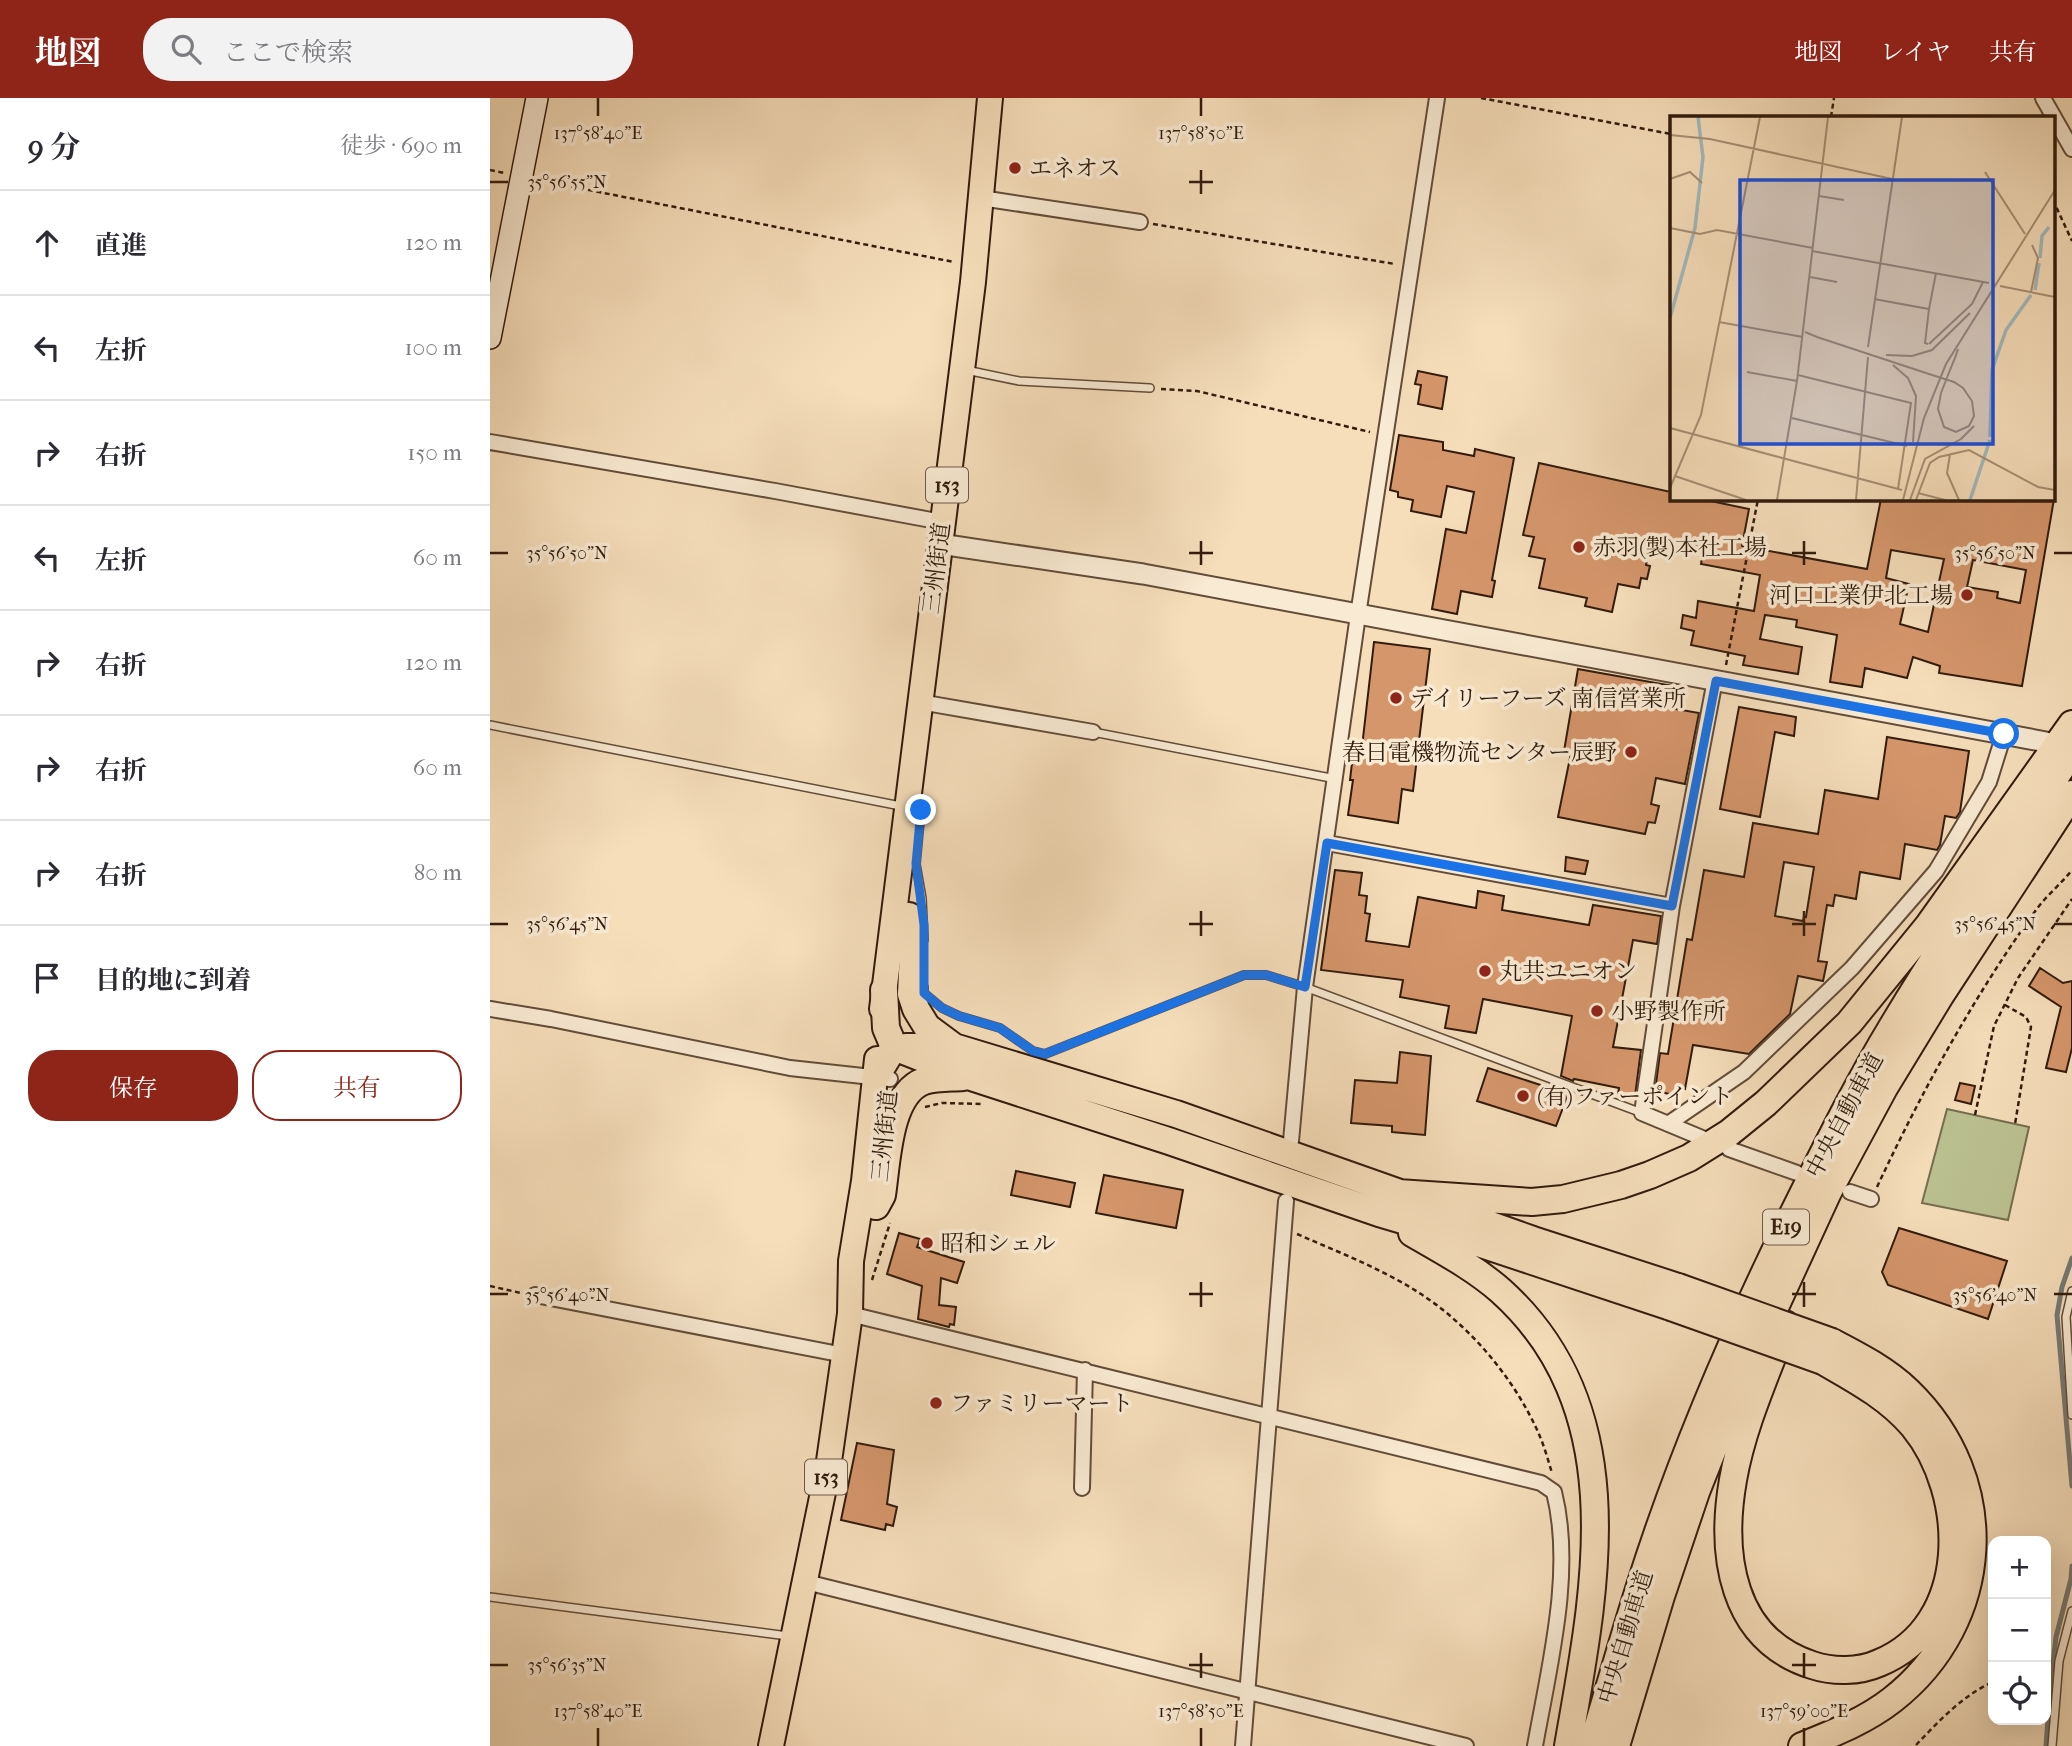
<!DOCTYPE html>
<html lang="ja">
<head>
<meta charset="utf-8">
<style>
  :root { --surface:#fff; --page:#f2f2f3; --text:#2b2b33; --muted:#7c7c81; --line:#e1e1e2; --accent:#8f2418 }
  body { margin:0; font-family:"IM FELL French Canon","Noto Serif JP",serif; background:var(--page); color:var(--text) }
  .controls { position:absolute; right:21px; bottom:21px; display:grid; overflow:hidden; border-radius:14px; box-shadow:0 7px 28px #0002 }
  .controls button { width:63px; height:63px; display:grid; place-items:center; padding:0; border:0; border-bottom:2px solid var(--line); background:var(--surface); color:var(--text); font:35px sans-serif }
  .stop { position:absolute; width:21px; height:21px; margin:-16px; border:5px solid #1a73e8; border-radius:50%; background:#fff }
  .stop.end { background:#1a73e8; border-color:#fff; box-shadow:0 2px 7px #0008 }
  .list { margin:0; padding:0; list-style:none }
  h2 { display:flex; justify-content:space-between; align-items:center; height:91px; margin:0; padding:0 28px; font-size:30px }
  h2 small { font-size:23px; font-weight:400; color:var(--muted) }
  .list li { display:grid; grid-template-columns:46px 1fr auto; gap:21px; align-items:center; box-sizing:border-box; height:105px; padding:0 28px; border-top:2px solid var(--line) }
  .list b { display:block; font-size:26px; white-space:nowrap }
  .list em { font-size:23px; font-style:normal; color:var(--muted) }
  .actions { display:flex; gap:14px; padding:21px 28px }
  .actions a { flex:1; padding:16px 0; border:2px solid var(--accent); border-radius:28px; text-align:center; font-size:24px; color:var(--accent) }
  .actions .main { background:var(--accent); color:#fff }
  .icon { flex:none; width:38px; height:38px; fill:none; stroke:currentColor; stroke-width:2; stroke-linecap:round; stroke-linejoin:round }
  .map { position:relative; flex:none; width:1582px; height:1648px; overflow:hidden }
  header { display:flex; align-items:center; gap:42px; box-sizing:border-box; height:98px; padding:0 35px; background:var(--accent); color:#fff }
  header strong { font-size:33px }
  nav { display:flex; gap:38px; margin-inline-start:auto; font-size:24px }
  .search { width:490px; height:63px; background:var(--page); display:flex; align-items:center; gap:18px; box-sizing:border-box; padding:0 24px; border-radius:28px; color:var(--muted); font-size:26px }
  main { display:flex }
  aside { flex:1; background:var(--surface) }
  .map>svg:first-child { display:block }
</style>
</head>
<body>
<header>
<strong>地図</strong>
<div class="search"><svg class="icon" aria-label="search" viewBox="0 0 24 24"><circle cx="10" cy="10" r="6"/><path d="M15 15l6 6"/></svg>ここで検索</div>
<nav><a>地図</a><a>レイヤ</a><a>共有</a></nav>
</header>
<main>
<aside>
<h2>9 分<small>徒歩 · 690 m</small></h2>
<ul class="list">
<li><svg class="icon" aria-label="ahead" viewBox="0 0 24 24"><path d="M12 20V5M6 11l6-6 6 6"/></svg><div><b>直進</b></div><em>120 m</em></li>
<li><svg class="icon" aria-label="left" viewBox="0 0 24 24"><path d="M17 20v-9H6M10 6l-5 5 5 5"/></svg><div><b>左折</b></div><em>100 m</em></li>
<li><svg class="icon" aria-label="right" viewBox="0 0 24 24"><path d="M7 20v-9h11M14 6l5 5-5 5"/></svg><div><b>右折</b></div><em>150 m</em></li>
<li><svg class="icon" aria-label="left" viewBox="0 0 24 24"><path d="M17 20v-9H6M10 6l-5 5 5 5"/></svg><div><b>左折</b></div><em>60 m</em></li>
<li><svg class="icon" aria-label="right" viewBox="0 0 24 24"><path d="M7 20v-9h11M14 6l5 5-5 5"/></svg><div><b>右折</b></div><em>120 m</em></li>
<li><svg class="icon" aria-label="right" viewBox="0 0 24 24"><path d="M7 20v-9h11M14 6l5 5-5 5"/></svg><div><b>右折</b></div><em>60 m</em></li>
<li><svg class="icon" aria-label="right" viewBox="0 0 24 24"><path d="M7 20v-9h11M14 6l5 5-5 5"/></svg><div><b>右折</b></div><em>80 m</em></li>
<li><svg class="icon" aria-label="arrive" viewBox="0 0 24 24"><path d="M6 21V4h12l-3 4 3 4H6"/></svg><div><b>目的地に到着</b></div></li>
</ul>
<div class="actions"><a class="main">保存</a><a>共有</a></div>
</aside>
<div class="map">
<svg width="1582" height="1648" viewBox="0 0 1582 1648">
  <rect width="100%" height="100%" fill="#f6debb"/>
  <filter id="stains"><feTurbulence type="fractalNoise" baseFrequency=".00286" numOctaves="4"/><feColorMatrix values="0 0 0 0 .2 0 0 0 0 .09 0 0 0 0 .02 0 0 0 .5 -.17"/></filter>
  <radialGradient id="worn" r=".72"><stop offset=".6" stop-color="#630" stop-opacity="0"/><stop offset="1" stop-color="#630" stop-opacity=".3"/></radialGradient>
  <path fill="#bbc191" stroke="#766e4f" stroke-width="2" d="M1457 1011 1539 1029 1518 1122 1432 1105Z"/>
  <g fill="none" stroke-linecap="round" stroke-linejoin="round">
    <path stroke="#757a76" stroke-width="5" d="M1582 1160 1572 1189 1567 1217 1582 1388
      M1559 1603 1566 1539 1581 1481 1582 1468
      M1556 1648 1558 1621"/>
  </g>
  <path fill="#d6966c" stroke="#311b0d" stroke-width="2" fill-rule="evenodd" d="M928 273 957 279 952 311 928 306 931 287 925 286Z
    M909 337 953 344V352L984 358 985 351 1024 360 1002 482 1005 483 1002 499 971 493 967 516 942 511 956 431 976 435 984 394 957 388 951 419 921 413 923 402 908 399V394L900 392Z
    M1049 365 1181 394V401H1211L1259 411 1252 448 1377 471 1391 401H1564L1532 588 1449 575 1450 568 1423 559 1417 580 1375 570 1372 589 1340 584 1347 537 1306 529 1307 522 1275 517 1270 541 1312 549 1308 576 1253 567 1255 558 1201 547 1204 533 1191 530 1193 517 1206 520 1208 503 1264 513 1270 477 1211 466 1214 448 1161 438 1156 467 1160 468 1157 481 1151 480 1149 490 1128 486 1122 514 1095 508 1097 500 1049 490 1055 461 1039 458 1044 439 1033 437ZM1401 452 1454 461 1438 534 1410 526 1419 486 1396 480ZM1483 462 1536 472 1530 505 1507 500 1508 494 1477 489Z
    M884 544 940 551 923 693 912 691 908 725 858 717 863 682H860L864 648 872 649Z
    M1088 571 1183 588 1180 610 1209 615 1195 686 1166 680 1161 706 1169 708 1165 725 1158 724 1155 736 1068 719 1081 655 1074 653Z
    M1249 609 1306 619 1304 638 1285 634 1270 719 1230 711Z
    M1397 639 1479 653 1470 714 1466 720 1455 718 1450 747 1447 752 1415 746 1410 781 1370 774 1366 801 1345 797 1343 808 1337 807 1328 863 1337 864 1333 883 1308 878 1300 916 1259 956 1203 947 1195 991 1190 990 1189 998 1165 993 1170 955 1178 956 1197 841 1202 842 1214 772 1254 779 1263 725 1328 736 1335 692 1388 701ZM1294 764 1324 769 1316 819 1314 818 1313 823 1285 818Z
    M1076 759 1098 763 1095 776 1075 773Z
    M845 772 872 775 869 797 877 798 875 815 880 816 876 843 919 849 928 799 986 810 988 793 1014 798 1012 812 1099 827 1103 807 1171 818 1167 846 1143 842 1123 949 1151 952 1145 998 1128 996 1129 990 1084 981 1083 983 1071 978 1082 918 993 901 986 935 955 930 959 908 910 899 913 882 831 872Z
    M1550 870 1573 885 1582 883V950L1576 974 1556 970 1571 909 1539 888Z
    M910 954 941 958 935 1037 902 1034V1028L861 1025 865 982 907 985Z
    M998 970 1069 993V991L1079 994 1066 1028 987 1003Z
    M1470 985 1485 988 1481 1006 1465 1002Z
    M526 1073 585 1085 580 1109 521 1097Z
    M614 1077 693 1092 686 1130 606 1115Z
    M1409 1130 1517 1163 1498 1221 1398 1187 1392 1174Z
    M409 1135 430 1141 427 1149 474 1164 467 1185 451 1180 449 1207 466 1209 464 1227 460 1226 459 1229 428 1221 432 1188 397 1176Z
    M367 1345 404 1352 397 1406 407 1409 403 1428 396 1426 395 1432 351 1422Z"/>
  <g fill="none" stroke-linecap="round" stroke-linejoin="round">
    <g stroke="#624c38" stroke-width="10">
      <path id="service" d="M476 272 529 283 660 290
        M0 627 431 712 426 766 432 800 434 842
        M603 634 846 681
        M434 889V895L452 910 469 918 510 930 543 953 555 956 754 877H776L815 889 1152 1015
        M1582 1193 1576 1219 1582 1317
        M0 1499 298 1538
        M1562 1648 1569 1563 1582 1513"/>
    </g>
    <g stroke="#624c38" stroke-width="18">
      <path id="minor" d="M1553 0 1582 51
        M491 100 650 124
        M0 344 285 393 452 424
        M430 604 603 634
        M837 745 1182 808 1225 582
        M1182 808 1152 1015 1212 1040
        M0 911 61 921 300 970 400 981
        M1178 1026 1254 974 1362 870 1446 773 1499 684 1514 636
        M801 1043 815 889 868 517 947 0
        M1239 1051 1307 1075
        M1360 1094 1381 1101
        M45 1197 354 1257
        M360 1216 1051 1385 1064 1394C1084 1473 1059 1569 1045 1648
        M592 1390 595 1272
        M316 1484 976 1648
        M753 1648 796 1103"/>
    </g>
    <g stroke="#624c38" stroke-width="23">
      <path id="tertiary" d="M450 446 653 476 1556 644"/>
    </g>
    <g stroke="#311b0d" stroke-width="24">
      <path id="secondary" d="M0 240 47 0"/>
    </g>
    <g stroke="#311b0d" stroke-width="28">
      <path id="trunk" d="M392 911 483 184 500 0
        M281 1648 338 1370 360 1216 361 1163 374 1083 387 961"/>
    </g>
    <g stroke="#311b0d" stroke-width="30">
      <path id="motorway" d="M419 818 423 854 421 896 426 911 437 929 464 949
        M394 892 396 930 404 949 478 978 679 1043 889 1115 967 1138 1181 1209
        M416 949H464L686 1016 1043 1142 1188 1189
        M385 980 404 949
        M908 1095 1042 1104 1073 1101 1131 1087 1160 1077 1199 1060 1239 1035 1276 1005 1359 925 1438 828 1582 626
        M386 1108 392 1097C397 1065 398 996 434 983 446 979 461 980 473 979
        M922 1135C953 1153 985 1170 1011 1193 1144 1313 1105 1493 1078 1648
        M1295 1226C1276 1277 1252 1329 1243 1382 1230 1456 1241 1541 1322 1567 1343 1574 1369 1574 1389 1565 1482 1527 1479 1396 1423 1328 1398 1299 1366 1282 1333 1263
        M1102 1648C1118 1595 1133 1541 1150 1488 1192 1355 1248 1226 1310 1102 1339 1044 1368 985 1402 929 1458 835 1521 745 1582 654
        M1126 1648 1171 1498 1206 1394 1245 1296 1338 1094 1394 990 1450 898 1582 696
        M1312 1648C1344 1635 1375 1623 1402 1602 1503 1523 1510 1382 1418 1293 1396 1272 1369 1258 1342 1244"/>
    </g>
    <path stroke="#311b0d" stroke-width="2.5" stroke-dasharray="5 3.5" stroke-linecap="butt" d="M991 0 1181 36
      M1341 19 1344 0
      M0 72 14 75
      M48 82 464 164
      M1563 102 1582 143
      M663 126 905 166
      M671 291 707 293 880 334
      M1236 567 1268 401
      M1515 907 1536 919 1541 929 1525 1026
      M435 1009 452 1005 494 1006
      M1485 1017 1504 928 1528 880 1582 801
      M1387 1089C1432 993 1484 898 1546 812 1557 797 1571 786 1582 772
      M807 1136C846 1153 887 1169 923 1191 976 1223 1023 1278 1048 1334 1054 1347 1058 1362 1062 1375
      M382 1182 400 1125
      M0 1188 31 1195
      M1426 1647C1449 1623 1473 1597 1503 1584"/>
    <use href="#service" stroke="#f9ead3" stroke-width="7"/>
    <use href="#minor" stroke="#f9ead3" stroke-width="14"/>
    <use href="#tertiary" stroke="#f9ead3" stroke-width="19"/>
    <use href="#secondary" stroke="#f9ead3" stroke-width="21"/>
    <use href="#trunk" stroke="#f6debb" stroke-width="24"/>
    <use href="#motorway" stroke="#f6debb" stroke-width="26"/>
    <g stroke="#311b0d" stroke-width="30" stroke-linecap="butt">
      <path id="motorway-bridge" d="M1188 1189 1342 1244
        M1181 1209 1333 1263"/>
    </g>
    <use href="#motorway-bridge" stroke="#f6debb" stroke-width="26"/>
  </g>
  <g fill="none" stroke-linecap="round" stroke-linejoin="round">
    <path stroke="#1a73e8" stroke-width="9" d="M431 712 426 766 434 827V895L452 910 469 918 510 930 543 953 555 956 754 877H776L815 889 837 745 1182 808 1226 583 1514 636"/>
  </g>
  <path fill="none" stroke="#311b0d" stroke-width="2.5" d="M108 0V18M711 0V18M711 72V96M0 84H18M699 84H723M711 443V467M1314 443V467M0 455H18M699 455H723M1302 455H1326M1564 455H1582M711 813V838M1314 813V838M0 826H18M699 826H723M1302 826H1326M1564 826H1582M711 1184V1209M1314 1184V1209M0 1196H18M699 1196H723M1302 1196H1326M1564 1196H1582M711 1555V1580M1314 1555V1580M0 1567H18M699 1567H723M1302 1567H1326M108 1630V1648M711 1630V1648M1314 1630V1648"/>
  <g fill="#8f2418" stroke="#f9ead3" stroke-width="2.5">
    <circle cx="525" cy="70" r="7"/>
    <circle cx="1089" cy="449" r="7"/>
    <circle cx="1477" cy="497" r="7"/>
    <circle cx="906" cy="600" r="7"/>
    <circle cx="1141" cy="654" r="7"/>
    <circle cx="995" cy="873" r="7"/>
    <circle cx="1107" cy="913" r="7"/>
    <circle cx="1033" cy="998" r="7"/>
    <circle cx="437" cy="1145" r="7"/>
    <circle cx="446" cy="1305" r="7"/>
  </g>
  <g text-anchor="middle" stroke-width="7" stroke-linejoin="round" paint-order="stroke">
    <g fill="#f9ead3" stroke="#6d5948" stroke-width="2">
      <rect x="436" y="369.5" width="42" height="35" rx="5"/>
      <rect x="1273" y="1111.5" width="46" height="35" rx="5"/>
      <rect x="315" y="1361.5" width="42" height="35" rx="5"/>
    </g>
    <g font-size="21" font-weight="bold" fill="#311b0d">
      <text x="457" y="394">153</text>
      <text x="1296" y="1136">E19</text>
      <text x="336" y="1386">153</text>
    </g>
    <g font-size="23" fill="#311b0d" stroke="#f9ead3" text-anchor="start">
      <text x="539" y="78">エネオス</text>
      <text x="1103" y="457">赤羽(製)本社工場</text>
      <text x="1463" y="505" text-anchor="end">河口工業伊北工場</text>
      <text x="920" y="608">デイリーフーズ 南信営業所</text>
      <text x="1127" y="662" text-anchor="end">春日電機物流センター辰野</text>
      <text x="1009" y="881">丸共ユニオン</text>
      <text x="1121" y="921">小野製作所</text>
      <text x="1047" y="1006">(有)ファーポイント</text>
      <text x="451" y="1153">昭和シェル</text>
      <text x="460" y="1313">ファミリーマート</text>
    </g>
    <g font-size="23" fill="#311b0d" stroke="#f9ead3">
      <text transform="translate(446 470) rotate(-83)" y="8">三州街道</text>
      <text transform="translate(1354 1017) rotate(-62)" y="8">中央自動車道</text>
      <text transform="translate(394 1038) rotate(-84)" y="8">三州街道</text>
      <text transform="translate(1135 1539) rotate(-73)" y="8">中央自動車道</text>
    </g>
  </g>
  <g transform="translate(1180 18)">
    <rect width="385" height="385" fill="#f6debb"/>
    <path fill="none" stroke="#a3b9bc" stroke-width="3.5" d="M370 142 372 120 379 111M365 174 369 147M0 202 25 112 33 41 28 1M320 321 322 254 336 214 361 179M300 384 320 324"/>
    <path fill="none" stroke="#a79075" stroke-width="2" d="M0 19 40 23 222 63M315 56 355 118M0 63 20 56 32 67M149 80 174 84M0 112 30 118 47 114 143 132M142 135 319 167M140 161 167 166M330 170 385 181M361 176 368 142 362 129M204 183 259 193 266 157M49 206 133 221M135 216 147 221 259 258 284 266 293 272 302 285 304 300 299 310 286 316 274 311 268 293 271 277 280 254 285 242 288 233M258 228 255 227 259 193M259 228 302 188 313 166M198 231 232 1M216 239 242 240 262 234 300 197M223 249 238 262 246 280 243 326M77 256 127 265M128 259 241 287 228 373M122 302 237 330M0 312 232 374M280 338 277 357 289 384M5 360 76 384M0 372 31 299 90 1M248 377 275 384M107 384 127 265 158 1M186 384 198 241M233 384 254 302 276 248 385 74M240 384 255 343 291 323 304 310M246 384 260 347 269 341 299 334 368 371 385 374"/>
    <path fill="#1d4ed8" fill-opacity="0.15" stroke="#1d4ed8" stroke-width="3.5" d="M70 64H323V328H70Z"/>
    <rect width="385" height="385" fill="none" stroke="#311b0d" stroke-width="3.5"/>
  </g>
  <g font-size="18" text-anchor="middle" fill="#311b0d" stroke="#f9ead3" stroke-width="7" stroke-linejoin="round" paint-order="stroke">
    <text x="108" y="41">137°58'40"E</text>
    <text x="711" y="41">137°58'50"E</text>
    <text x="77" y="90">35°56'55"N</text>
    <text x="77" y="461">35°56'50"N</text>
    <text x="1505" y="461">35°56'50"N</text>
    <text x="77" y="832">35°56'45"N</text>
    <text x="1505" y="832">35°56'45"N</text>
    <text x="77" y="1203">35°56'40"N</text>
    <text x="1505" y="1203">35°56'40"N</text>
    <text x="77" y="1573">35°56'35"N</text>
    <text x="108" y="1619">137°58'40"E</text>
    <text x="711" y="1619">137°58'50"E</text>
    <text x="1314" y="1619">137°59'00"E</text>
  </g>
  <rect width="100%" height="100%" filter="url(#stains)"/>
  <rect width="100%" height="100%" fill="url(#worn)"/>
</svg>
<div class="controls">
<button>+</button>
<button>−</button>
<button><svg class="icon" aria-label="locate" viewBox="0 0 24 24"><circle cx="12" cy="12" r="6"/><path d="M12 2v4M12 18v4M2 12h4M18 12h4"/></svg></button>
</div>
<div class="stop" style="left:1514px;top:636px"></div>
<div class="stop end" style="left:431px;top:712px"></div>
</div>
</main>
</body>
</html>
